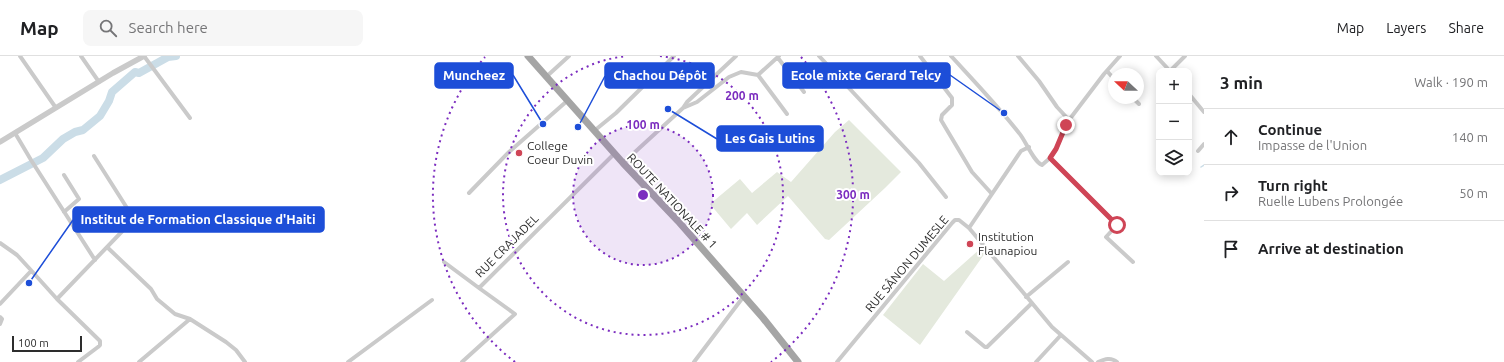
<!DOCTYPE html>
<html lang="en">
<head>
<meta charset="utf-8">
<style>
  :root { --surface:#fff; --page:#f6f6f6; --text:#202124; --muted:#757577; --line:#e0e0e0 }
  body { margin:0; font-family:Ubuntu,sans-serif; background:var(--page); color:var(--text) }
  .controls { position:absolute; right:12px; top:12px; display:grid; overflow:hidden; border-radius:8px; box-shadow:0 2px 10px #0003 }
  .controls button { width:36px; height:36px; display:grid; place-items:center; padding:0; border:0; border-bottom:1px solid var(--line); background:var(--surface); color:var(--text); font:20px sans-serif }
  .compass { position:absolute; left:1108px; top:12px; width:36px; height:36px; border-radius:50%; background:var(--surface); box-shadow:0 2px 10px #0003; rotate:292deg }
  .scale { position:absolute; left:12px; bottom:10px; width:70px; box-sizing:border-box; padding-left:4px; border:2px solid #2d2d2d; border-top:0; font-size:11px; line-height:14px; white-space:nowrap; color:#2d2d2d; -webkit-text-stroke:3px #fff; paint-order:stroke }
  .stop { position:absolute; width:12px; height:12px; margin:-9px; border:3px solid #cf4556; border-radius:50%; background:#fff }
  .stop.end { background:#cf4556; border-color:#fff; box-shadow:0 1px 4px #0008 }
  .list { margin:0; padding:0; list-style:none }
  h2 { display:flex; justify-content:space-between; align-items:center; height:52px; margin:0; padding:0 16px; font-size:17px }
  h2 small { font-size:13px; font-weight:400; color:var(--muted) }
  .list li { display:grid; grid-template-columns:26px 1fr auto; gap:12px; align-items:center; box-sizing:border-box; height:56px; padding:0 16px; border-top:1px solid var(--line) }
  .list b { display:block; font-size:15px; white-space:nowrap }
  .list p { margin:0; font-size:13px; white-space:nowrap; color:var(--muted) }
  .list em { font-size:13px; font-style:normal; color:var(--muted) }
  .icon { flex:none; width:22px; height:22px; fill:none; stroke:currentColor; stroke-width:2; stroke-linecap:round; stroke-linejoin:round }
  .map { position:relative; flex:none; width:1204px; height:306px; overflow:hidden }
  header { display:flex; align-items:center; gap:24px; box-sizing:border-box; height:56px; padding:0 20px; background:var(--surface); border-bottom:1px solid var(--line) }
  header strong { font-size:19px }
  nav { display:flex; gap:22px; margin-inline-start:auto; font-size:14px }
  .search { width:280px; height:36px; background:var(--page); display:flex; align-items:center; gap:10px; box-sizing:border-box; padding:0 14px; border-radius:8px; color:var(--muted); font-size:15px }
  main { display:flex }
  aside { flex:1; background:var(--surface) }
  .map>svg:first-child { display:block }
</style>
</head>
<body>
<header>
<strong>Map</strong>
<div class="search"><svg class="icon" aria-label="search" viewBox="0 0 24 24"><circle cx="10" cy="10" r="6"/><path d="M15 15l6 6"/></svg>Search here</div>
<nav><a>Map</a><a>Layers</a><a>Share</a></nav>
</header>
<main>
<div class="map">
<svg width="1204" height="306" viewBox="0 0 1204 306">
  <rect width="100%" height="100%" fill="#fff"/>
  <path fill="#e4e9dd" d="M849 64 901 116 885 132 829 184 825 183 788 140 757 169 747 157 731 173 710 148 740 123 752 137 777 116 791 126 835 76Z
    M981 192 985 197 920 289 883 259 923 208 944 225Z"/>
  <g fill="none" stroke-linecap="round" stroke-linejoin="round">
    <path stroke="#cbdde7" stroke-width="1.5" d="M1201 111 1204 109"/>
    <path stroke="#cbdde7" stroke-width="8" d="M0 124 43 102 63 83 75 76 83 74 100 60 109 45 112 36 135 16 139 17 168 1 176 0"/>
    <path stroke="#cacaca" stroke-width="4" d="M20 0 56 52
      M81 0 99 26
      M144 0 190 62
      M819 0 919 107 946 141
      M920 0 952 42V49L942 59 941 64 972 116 992 138
      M951 0C974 25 998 50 1019 77 1026 85 1033 105 1042 109L1050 102 1056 93 1069 64 1104 18 1120 0
      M1018 0 1039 25 1057 51 1069 64
      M1156 0 1170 15
      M778 2 804 36
      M1107 15 1114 23
      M1170 15 1185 0
      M758 19 787 58
      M546 21 569 0
      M1189 38 1204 56
      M1133 42 1139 48
      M683 52 687 46 736 0
      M594 75 616 57 674 0
      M15 77 31 104 95 204
      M1198 95 1204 88
      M1050 102 1117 169 1106 181 1133 206
      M623 107 683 52 697 46 729 21 741 16 758 19 779 0
      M64 119 79 143 64 156
      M469 137 509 96 567 45
      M969 172 1021 95 1029 91
      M0 187 17 199 29 212 57 243 100 285V289L98 291 78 306
      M108 192 151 233 157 243 175 258 190 263 226 286 236 294 245 306
      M444 206 479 232
      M1026 241 1068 206
      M57 243 134 163 94 100
      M0 248 31 215
      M0 261 2 263 0 268
      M967 276 985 291H987L1032 247
      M139 306 190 263
      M348 306 432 244
      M462 306 515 258 479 232 614 98
      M694 306 744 240
      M837 306 952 167 955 164H959L969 172 1006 216 1052 271 1092 306
      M1036 306 1061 279
      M1098 306C1105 303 1111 301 1117 306"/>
    <path stroke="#cacaca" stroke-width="5.5" d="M0 86 113 17 144 0"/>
    <path stroke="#a5a5a5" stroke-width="7" d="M528 0 623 107 678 165 763 262 798 306"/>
  </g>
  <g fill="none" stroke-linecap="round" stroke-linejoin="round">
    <path stroke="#cf4556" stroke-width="5" d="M1066 69 1056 93 1050 102 1117 169"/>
  </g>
  <circle cx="643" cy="139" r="70" fill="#7b2cbf" fill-opacity=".12"/>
  <g fill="none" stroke="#7b2cbf" stroke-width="2" stroke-dasharray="2 4">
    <circle cx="643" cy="139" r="70"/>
    <path d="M660 0A140 140 0 1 1 626 0"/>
    <path d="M515 306A210 210 0 0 1 485 1M801 1A210 210 0 0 1 771 306"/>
  </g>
  <g fill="#cf4556" stroke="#fff" stroke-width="1.5">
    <circle cx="519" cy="97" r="4"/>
    <circle cx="970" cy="188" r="4"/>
  </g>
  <g text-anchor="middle" stroke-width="4" stroke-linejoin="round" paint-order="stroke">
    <g font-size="12" fill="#2d2d2d" stroke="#fff" text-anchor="start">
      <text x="527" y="94">College<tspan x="527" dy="14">Coeur Duvin</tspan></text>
      <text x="978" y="185">Institution<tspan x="978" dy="14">Flaunapiou</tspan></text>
    </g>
    <g font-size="12" fill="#2d2d2d" stroke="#fff">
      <text transform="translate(672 145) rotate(47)" y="4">ROUTE NATIONALE # 1</text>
      <text transform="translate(507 190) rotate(-45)" y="4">RUE CRAJADEL</text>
      <text transform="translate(907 208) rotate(-50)" y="4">RUE SÂNON DUMESLE</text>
    </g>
  </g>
  <circle cx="643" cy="139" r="6" fill="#7b2cbf" stroke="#fff" stroke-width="2"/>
  <g font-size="12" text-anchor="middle" font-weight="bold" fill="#7b2cbf" stroke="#fff" stroke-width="4" stroke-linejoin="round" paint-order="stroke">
    <text x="742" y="44">200 m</text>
    <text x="643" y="73">100 m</text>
    <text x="853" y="143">300 m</text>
  </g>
  <path fill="none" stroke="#1d4ed8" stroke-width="1.5" d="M1004 57L950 19M543 68L513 19M578 71L605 20M668 53L717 83M29 227L73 164"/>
  <g fill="#1d4ed8" stroke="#fff" stroke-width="1.5">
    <circle cx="1004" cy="57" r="4"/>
    <circle cx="543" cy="68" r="4"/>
    <circle cx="578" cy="71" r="4"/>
    <circle cx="668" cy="53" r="4"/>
    <circle cx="29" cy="227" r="4"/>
  </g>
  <g fill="#1d4ed8" stroke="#1d4ed8" stroke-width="1.5">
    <rect x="783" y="7" width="167" height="25" rx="4"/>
    <rect x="435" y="7" width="78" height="25" rx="4"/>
    <rect x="605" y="7" width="109" height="25" rx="4"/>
    <rect x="717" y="70" width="106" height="25" rx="4"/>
    <rect x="73" y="151" width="251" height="25" rx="4"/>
  </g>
  <g font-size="13" text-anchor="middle" font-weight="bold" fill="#fff">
    <text x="866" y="24">Ecole mixte Gerard Telcy</text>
    <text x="474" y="24">Muncheez</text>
    <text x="660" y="24">Chachou Dépôt</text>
    <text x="770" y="87">Les Gais Lutins</text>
    <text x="198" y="168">Institut de Formation Classique d'Haiti</text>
  </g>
</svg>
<div class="controls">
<button>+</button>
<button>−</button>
<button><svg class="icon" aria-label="layers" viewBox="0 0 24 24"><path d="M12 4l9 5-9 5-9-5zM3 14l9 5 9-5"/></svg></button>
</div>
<svg class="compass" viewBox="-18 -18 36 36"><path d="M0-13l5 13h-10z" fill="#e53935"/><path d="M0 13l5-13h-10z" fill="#757577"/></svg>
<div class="scale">100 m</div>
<div class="stop" style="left:1117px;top:169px"></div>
<div class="stop end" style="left:1066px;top:69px"></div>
</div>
<aside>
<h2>3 min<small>Walk · 190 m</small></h2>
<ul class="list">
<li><svg class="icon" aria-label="ahead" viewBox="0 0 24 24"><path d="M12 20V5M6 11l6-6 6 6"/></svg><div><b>Continue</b><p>Impasse de l'Union</p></div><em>140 m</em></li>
<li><svg class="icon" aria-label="right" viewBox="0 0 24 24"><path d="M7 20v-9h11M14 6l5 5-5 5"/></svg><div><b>Turn right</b><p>Ruelle Lubens Prolongée</p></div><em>50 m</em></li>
<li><svg class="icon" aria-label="arrive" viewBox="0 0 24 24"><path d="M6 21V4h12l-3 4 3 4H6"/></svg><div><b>Arrive at destination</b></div></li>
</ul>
</aside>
</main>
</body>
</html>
